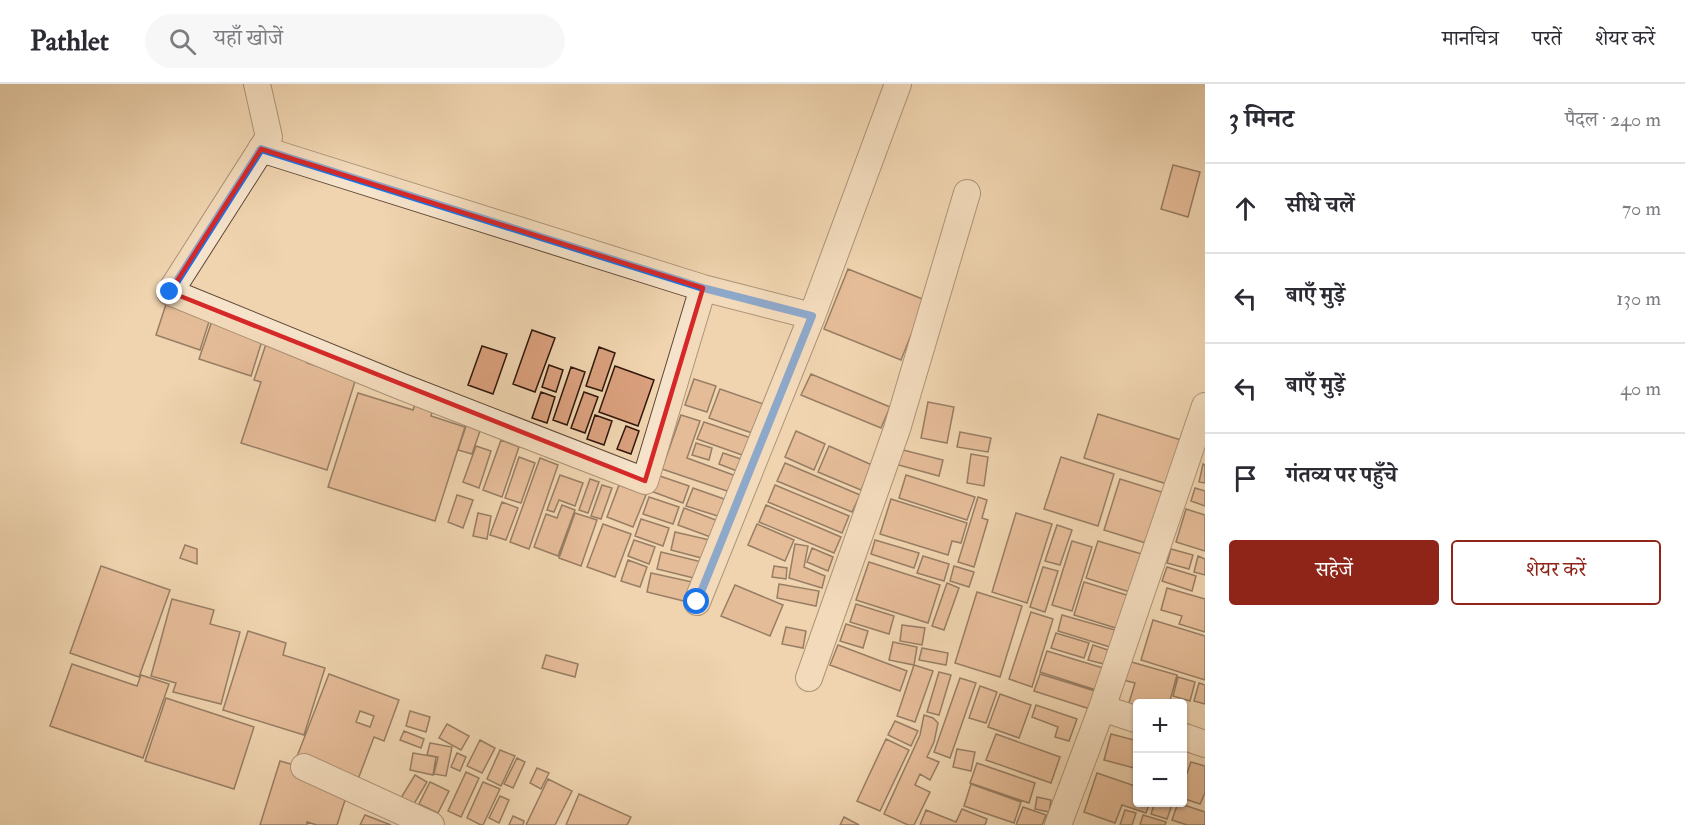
<!DOCTYPE html>
<html lang="hi">
<head>
<meta charset="utf-8">
<style>
  :root { --surface:#fff; --page:#f7f7f7; --text:#2b2b33; --muted:#7c7c81; --line:#e1e1e2; --accent:#8f2418 }
  body { margin:0; font-family:"IM FELL Double Pica","Noto Serif Devanagari",serif; background:var(--page); color:var(--text) }
  .controls { position:absolute; right:18px; bottom:18px; display:grid; overflow:hidden; border-radius:6px; box-shadow:0 2px 4px #0004 }
  .controls button { width:54px; height:54px; display:grid; place-items:center; padding:0; border:0; border-bottom:2px solid var(--line); background:var(--surface); color:var(--text); font:30px sans-serif }
  .stop { position:absolute; width:18px; height:18px; margin:-14px; border:4px solid #1a73e8; border-radius:50%; background:#fff }
  .stop.end { background:#1a73e8; border-color:#fff; box-shadow:0 2px 6px #0008 }
  .list { margin:0; padding:0; list-style:none }
  h2 { display:flex; justify-content:space-between; align-items:center; height:78px; margin:0; padding:0 24px; font-size:26px }
  h2 small { font-size:20px; font-weight:400; color:var(--muted) }
  .list li { display:grid; grid-template-columns:39px 1fr auto; gap:18px; align-items:center; box-sizing:border-box; height:90px; padding:0 24px; border-top:2px solid var(--line) }
  .list b { display:block; font-size:22px; white-space:nowrap }
  .list em { font-size:20px; font-style:normal; color:var(--muted) }
  .actions { display:flex; gap:12px; padding:18px 24px }
  .actions a { flex:1; padding:14px 0; border:2px solid var(--accent); border-radius:6px; text-align:center; font-size:21px; color:var(--accent) }
  .actions .main { background:var(--accent); color:#fff }
  .icon { flex:none; width:33px; height:33px; fill:none; stroke:currentColor; stroke-width:2; stroke-linecap:round; stroke-linejoin:round }
  .map { position:relative; flex:none; width:1205px; height:741px; overflow:hidden }
  header { display:flex; align-items:center; gap:36px; box-sizing:border-box; height:84px; padding:0 30px; background:var(--surface); border-bottom:2px solid var(--line) }
  header strong { font-size:28px }
  nav { display:flex; gap:33px; margin-inline-start:auto; font-size:21px }
  .search { width:420px; height:54px; background:var(--page); display:flex; align-items:center; gap:15px; box-sizing:border-box; padding:0 21px; border-radius:33px; color:var(--muted); font-size:22px }
  main { display:flex }
  aside { flex:1; background:var(--surface) }
  .map>svg:first-child { display:block }
</style>
</head>
<body>
<header>
<strong>Pathlet</strong>
<div class="search"><svg class="icon" aria-label="search" viewBox="0 0 24 24"><circle cx="10" cy="10" r="6"/><path d="M15 15l6 6"/></svg>यहाँ खोजें</div>
<nav><a>मानचित्र</a><a>परतें</a><a>शेयर करें</a></nav>
</header>
<main>
<div class="map">
<svg width="1205" height="741" viewBox="0 0 1205 741">
  <rect width="100%" height="100%" fill="#efd4af"/>
  <filter id="stains"><feTurbulence type="fractalNoise" baseFrequency=".00333" numOctaves="4"/><feColorMatrix values="0 0 0 0 .2 0 0 0 0 .09 0 0 0 0 .02 0 0 0 .5 -.17"/></filter>
  <radialGradient id="worn" r=".72"><stop offset=".6" stop-color="#630" stop-opacity="0"/><stop offset="1" stop-color="#630" stop-opacity=".3"/></radialGradient>
  <path fill="#daa07d" stroke="#2f170b" stroke-width="1.5" fill-rule="evenodd" d="M1173 81 1200 88 1188 133 1161 125Z
    M848 185 925 216 901 276 824 245Z
    M169 211 213 225 200 266 156 251Z
    M215 228 266 244 251 292 199 275Z
    M271 245 313 259 307 279 326 285 358 288 327 386 241 359 261 298 254 296Z
    M532 246 555 254 535 308 513 300Z
    M482 262 507 270 493 310 468 301Z
    M599 263 615 269 602 307 586 302Z
    M549 281 563 286 556 308 542 303Z
    M615 282 654 296 638 342 599 328Z
    M571 283 585 288 567 341 553 336Z
    M811 290 890 323 881 344 801 311Z
    M694 295 716 302 707 328 685 321Z
    M720 305 766 321 755 350 709 334Z
    M541 308 555 313 547 339 532 334Z
    M584 308 598 313 585 349 571 344Z
    M358 309 413 326 416 317 434 322 431 332 465 343 435 437 328 403Z
    M928 318 954 323 947 359 921 354Z
    M1098 330 1181 356 1167 400 1084 374Z
    M595 331 612 337 604 361 587 355Z
    M681 331 700 337 687 374 736 392 730 408 662 385Z
    M704 338 751 354 745 372 697 355Z
    M467 339 481 344 472 370 458 366Z
    M626 342 639 347 631 370 617 365Z
    M796 347 825 360 814 386 785 373Z
    M960 348 991 354 988 368 957 363Z
    M501 356 519 363 502 413 483 406Z
    M696 359 712 364 709 376 692 371Z
    M476 362 491 367 479 404 463 398Z
    M829 362 872 381 861 406 818 388Z
    M899 365 943 376 939 392 895 380Z
    M723 369 741 375 737 387 719 380Z
    M971 370 988 373 984 402 967 399Z
    M519 373 535 379 521 419 505 414Z
    M1061 373 1114 390 1098 442 1044 425Z
    M540 374 558 381 529 465 510 458Z
    M785 379 860 411 852 428 777 397Z
    M1203 380 1205 381V399L1199 398Z
    M654 390 689 402 683 419 648 406Z
    M560 391 583 399 575 422 559 416 554 428 547 426Z
    M906 391 975 413 967 436 899 414Z
    M590 395 599 398 588 429 579 426Z
    M1120 395 1168 410 1152 461 1104 446Z
    M602 401 612 404 601 435 591 432Z
    M619 401 646 411 633 443 607 433Z
    M775 401 849 432 842 449 768 418Z
    M693 404 727 416 721 433 686 422Z
    M1195 404 1205 407V422L1191 417Z
    M457 411 473 416 463 444 448 438Z
    M649 413 679 423 673 440 643 430Z
    M978 413 987 416 982 434 988 436 974 483 958 478Z
    M891 415 967 439 961 459 952 457 948 471 880 450Z
    M502 418 518 424 506 456 490 451Z
    M562 421 575 426 558 472 534 463 546 430 557 434Z
    M766 421 841 453 834 469 759 438Z
    M684 424 721 438 716 455 678 441Z
    M1186 425 1205 431V467L1176 458Z
    M478 429 491 432 487 455 473 452Z
    M575 429 597 436 581 482 559 474Z
    M1016 429 1052 440 1027 519 992 508Z
    M641 435 669 444 663 462 635 452Z
    M603 440 631 450 615 493 587 483Z
    M757 440 794 456 785 477 748 461Z
    M1057 441 1072 446 1060 481 1045 477Z
    M675 448 714 457 709 476 671 466Z
    M634 456 655 463 649 480 628 472Z
    M875 456 919 469 914 484 871 470Z
    M1072 457 1092 463 1072 527 1052 521Z
    M1098 457 1145 471 1133 509 1086 494Z
    M795 460 808 462 804 483 825 492 822 504 789 494Z
    M185 461 197 465V480L180 474Z
    M812 464 833 473 828 487 807 478Z
    M1171 465 1193 471 1189 485 1167 479Z
    M661 468 706 479 702 496 657 485Z
    M923 472 949 480 944 497 917 489Z
    M1198 472 1205 475V491L1194 488Z
    M628 476 647 483 640 503 621 497Z
    M869 478 940 501 928 539 856 516Z
    M101 482 170 506 139 593 70 569Z
    M774 482 787 484 786 495 772 493Z
    M954 482 974 488 969 503 950 497Z
    M1043 483 1058 487 1045 528 1030 523Z
    M1167 483 1196 492 1192 507 1162 497Z
    M651 489 697 499 692 519 647 508Z
    M1084 498 1130 512 1119 545 1074 531Z
    M947 499 959 504 944 546 932 542Z
    M779 500 819 507 816 522 777 514Z
    M735 501 783 521 770 552 721 532Z
    M1167 504 1205 515V548L1179 540 1182 532 1161 526Z
    M977 508 1022 522 1000 593 955 579Z
    M172 515 214 526 210 540 240 548 221 620 173 608 176 599 151 592Z
    M856 520 894 532 889 550 850 538Z
    M1031 528 1053 535 1032 603 1009 595Z
    M1062 531 1115 546 1110 563 1058 547Z
    M1153 536 1205 552V596L1141 576Z
    M846 540 868 547 863 564 840 557Z
    M902 541 925 544 922 561 900 557Z
    M786 543 806 547 803 564 782 560Z
    M248 547 286 559 283 571 325 584 304 651 223 626Z
    M1056 549 1089 559 1084 574 1051 564Z
    M893 558 917 563 914 581 889 576Z
    M838 561 907 587 900 607 830 581Z
    M1093 561 1108 566 1104 580 1088 576Z
    M922 564 948 569 946 581 919 576Z
    M1047 567 1103 584 1096 606 1040 588Z
    M546 571 578 580 575 593 542 584Z
    M1128 577 1177 591 1169 620H1138V625L1128 622 1135 599 1123 596Z
    M72 580 137 602 141 591 169 600 143 674 50 642Z
    M914 581 933 587 915 638 897 632Z
    M939 588 951 591 939 631 927 628Z
    M329 590 399 616 384 657 374 653 357 698 296 675ZM360 627 374 632 370 643 356 638Z
    M1040 590 1095 607 1090 625 1034 607Z
    M1178 593 1195 598 1190 617 1173 612Z
    M960 594 976 599 950 674 934 668Z
    M1199 599 1205 601V620L1194 617Z
    M980 602 997 608 986 639 969 634Z
    M1000 610 1031 621 1019 654 988 643Z
    M166 614 254 643 234 705 145 677Z
    M1036 621 1077 635 1069 657 1055 653 1058 643 1032 633Z
    M410 627 430 633 426 648 406 642Z
    M924 631 933 634 938 639 934 658 927 673 939 678 930 696 920 690 915 701 930 708 914 741H908L884 730 920 651Z
    M895 637 918 647 911 662 888 651Z
    M447 640 469 652 461 666 439 654Z
    M404 647 424 655 421 664 400 656Z
    M996 650 1060 673 1051 699 986 676Z
    M1111 650 1138 657V685L1104 676Z
    M886 655 909 666 880 727 857 717Z
    M480 656 495 664 482 689 467 682Z
    M430 659 452 663 446 692 434 690 438 673 427 671Z
    M957 665 975 668 971 687 953 683Z
    M500 666 515 672 501 702 487 695Z
    M413 669 436 673 433 691 410 686Z
    M457 669 466 673 460 687 451 683Z
    M517 674 525 678 513 704 504 700Z
    M280 677 305 684 346 713 337 741H317L307 738V741H260Z
    M1191 678 1205 682V709L1200 720 1182 714V703Z
    M977 679 1035 699 1029 719 970 699Z
    M537 684 549 689 541 705 530 699Z
    M466 688 479 694 461 733 448 727Z
    M1097 689 1138 703V718H1150L1146 729 1122 721 1115 739 1084 728Z
    M415 691 427 698 411 725 399 717Z
    M548 695 572 707 555 741H526Z
    M430 698 449 707 438 729 419 720Z
    M483 698 500 705 483 741H481L467 734Z
    M971 700 1021 718 1014 739 964 722Z
    M579 710 631 733 627 741H566Z
    M500 712 509 716 499 739 489 734Z
    M1037 713 1051 716 1049 728 1035 725Z
    M1155 718H1173L1167 735 1151 730Z
    M1178 719 1205 728V741H1187L1172 736Z
    M1023 723 1046 731 1042 741H1016Z
    M962 725 987 735 985 741H920L926 726 956 738Z
    M1125 726 1136 729 1132 741H1120Z
    M365 731 391 741H360Z
    M1143 731 1166 738 1165 741H1140Z
    M513 732 524 737 523 741H509Z
    M844 733 859 741H840Z"/>
  <g fill="none" stroke-linecap="round" stroke-linejoin="round">
    <g stroke="#5f4634" stroke-width="28">
      <path id="minor" d="M257 0 269 53 170 208 400 302 645 397 703 204
        M261 65 703 204 812 232
        M697 518 812 232 898 0
        M809 594 897 345 967 109
        M1102 624 1138 636
        M1182 652 1205 660
        M304 683 431 741
        M1058 741 1102 624 1205 322"/>
    </g>
    <use href="#minor" stroke="#f5e3cb" stroke-width="26"/>
  </g>
  <g fill="none" stroke-linecap="round" stroke-linejoin="round">
    <path stroke="#1a73e8" stroke-width="8" d="M170 208 261 65 703 204 812 232 697 518"/>
  </g>
  <path d="M0 0H1205V741H0ZM261 65 703 204 645 397 170 208Z" fill="#efd4af" fill-opacity=".55" fill-rule="evenodd"/>
  <path fill="none" stroke="#d62828" stroke-width="4.5" stroke-linejoin="round" d="M261 65 703 204 645 397 170 208Z"/>
  <rect width="100%" height="100%" filter="url(#stains)"/>
  <rect width="100%" height="100%" fill="url(#worn)"/>
</svg>
<div class="controls">
<button>+</button>
<button>−</button>
</div>
<div class="stop" style="left:697px;top:518px"></div>
<div class="stop end" style="left:170px;top:208px"></div>
</div>
<aside>
<h2>3 मिनट<small>पैदल · 240 m</small></h2>
<ul class="list">
<li><svg class="icon" aria-label="ahead" viewBox="0 0 24 24"><path d="M12 20V5M6 11l6-6 6 6"/></svg><div><b>सीधे चलें</b></div><em>70 m</em></li>
<li><svg class="icon" aria-label="left" viewBox="0 0 24 24"><path d="M17 20v-9H6M10 6l-5 5 5 5"/></svg><div><b>बाएँ मुड़ें</b></div><em>130 m</em></li>
<li><svg class="icon" aria-label="left" viewBox="0 0 24 24"><path d="M17 20v-9H6M10 6l-5 5 5 5"/></svg><div><b>बाएँ मुड़ें</b></div><em>40 m</em></li>
<li><svg class="icon" aria-label="arrive" viewBox="0 0 24 24"><path d="M6 21V4h12l-3 4 3 4H6"/></svg><div><b>गंतव्य पर पहुँचे</b></div></li>
</ul>
<div class="actions"><a class="main">सहेजें</a><a>शेयर करें</a></div>
</aside>
</main>
</body>
</html>
